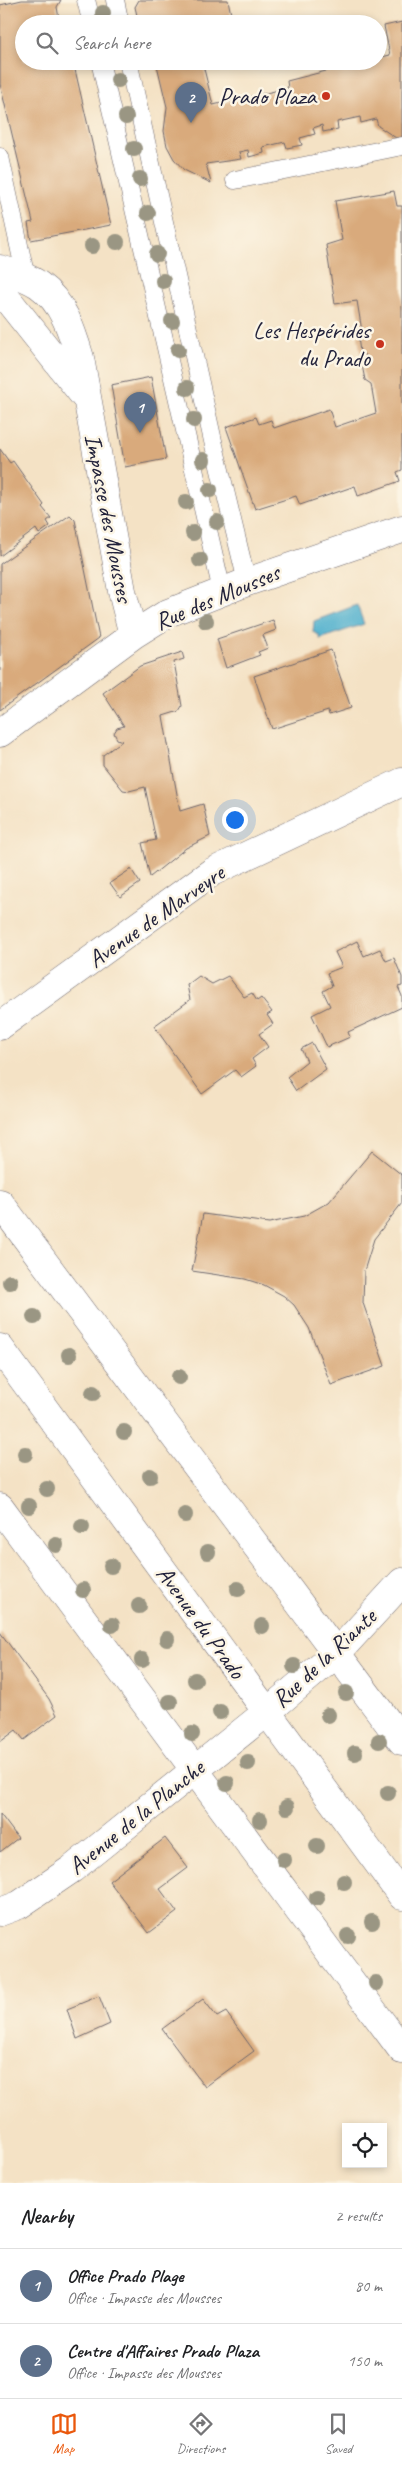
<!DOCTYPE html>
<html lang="en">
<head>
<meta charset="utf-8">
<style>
  :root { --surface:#fff; --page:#f6f6f6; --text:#202124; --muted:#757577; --line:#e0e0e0; --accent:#ea580c }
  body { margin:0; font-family:Caveat,sans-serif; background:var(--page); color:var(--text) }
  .controls { position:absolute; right:15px; bottom:15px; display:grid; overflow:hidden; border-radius:0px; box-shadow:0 2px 8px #0003 }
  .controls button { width:45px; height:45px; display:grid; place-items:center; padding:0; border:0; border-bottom:1px solid var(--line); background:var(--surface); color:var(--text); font:25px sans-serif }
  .you { position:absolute; left:234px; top:819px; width:18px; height:18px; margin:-12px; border:4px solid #fff; border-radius:50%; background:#1a73e8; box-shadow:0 0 0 8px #1a73e833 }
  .badge { display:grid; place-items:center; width:32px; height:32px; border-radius:50%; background:var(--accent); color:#fff; font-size:16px; font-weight:700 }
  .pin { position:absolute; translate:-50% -41px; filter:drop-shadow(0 1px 2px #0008) }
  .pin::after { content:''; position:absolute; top:26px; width:18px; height:15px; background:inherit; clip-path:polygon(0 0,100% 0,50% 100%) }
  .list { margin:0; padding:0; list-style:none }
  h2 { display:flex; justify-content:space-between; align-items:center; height:65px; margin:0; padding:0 20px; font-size:21px }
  h2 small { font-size:16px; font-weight:400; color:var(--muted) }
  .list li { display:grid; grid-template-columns:32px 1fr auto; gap:15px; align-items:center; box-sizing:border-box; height:75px; padding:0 20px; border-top:1px solid var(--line) }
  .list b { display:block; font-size:19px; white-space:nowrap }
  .list p { margin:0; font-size:16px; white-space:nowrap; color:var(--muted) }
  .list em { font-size:16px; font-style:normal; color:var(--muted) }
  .icon { flex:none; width:28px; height:28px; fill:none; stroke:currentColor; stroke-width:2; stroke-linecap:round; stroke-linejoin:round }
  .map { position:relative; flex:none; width:402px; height:2183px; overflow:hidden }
  .search { position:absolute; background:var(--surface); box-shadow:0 2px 8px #0003; left:15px; right:15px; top:15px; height:55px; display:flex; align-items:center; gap:12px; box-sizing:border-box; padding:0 18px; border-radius:28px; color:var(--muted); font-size:19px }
  .sheet { height:215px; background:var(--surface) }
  nav { display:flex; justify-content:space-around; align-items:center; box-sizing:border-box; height:70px; border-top:1px solid var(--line); background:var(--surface); font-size:14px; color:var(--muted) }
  nav a { display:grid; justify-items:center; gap:2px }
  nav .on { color:var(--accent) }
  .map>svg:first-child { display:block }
</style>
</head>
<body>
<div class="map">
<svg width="402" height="2183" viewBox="0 0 402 2183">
  <rect width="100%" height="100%" fill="#fcf5e5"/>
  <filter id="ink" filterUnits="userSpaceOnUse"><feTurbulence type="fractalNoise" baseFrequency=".02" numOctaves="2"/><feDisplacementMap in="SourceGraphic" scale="10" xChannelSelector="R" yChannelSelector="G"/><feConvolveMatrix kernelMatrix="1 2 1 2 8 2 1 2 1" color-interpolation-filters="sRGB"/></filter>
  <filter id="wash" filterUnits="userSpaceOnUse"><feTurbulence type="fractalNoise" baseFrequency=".0096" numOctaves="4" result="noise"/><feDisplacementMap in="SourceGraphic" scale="20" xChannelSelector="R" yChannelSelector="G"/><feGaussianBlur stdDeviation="1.12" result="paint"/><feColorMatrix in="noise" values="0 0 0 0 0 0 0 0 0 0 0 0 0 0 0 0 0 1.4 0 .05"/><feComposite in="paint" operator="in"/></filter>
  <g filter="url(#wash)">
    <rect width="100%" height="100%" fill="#f4e2c5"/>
    <path fill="#4fb0ce" stroke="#386984" d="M357 605 364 624 320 639 319 635 313 632 314 621Z"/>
    <g id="blocks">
      <path fill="#d9aa7b" d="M22 0H61L57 7 60 24H24V61H73L111 225 31 240 28 223 33 222 0 84V5Z
        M139 0H228L233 24H139L135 7Z
        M402 22V137L396 138 378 126 376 119 361 123 360 117 337 122 338 129 323 132 322 125 313 128 315 134 300 138 302 145 287 148 285 142 263 147 264 153 249 157 248 150 239 152 241 159 206 164 211 183 184 170 174 159 167 146 164 131 167 107 156 61H202L213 105 288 88 287 81 365 61H378V58L390 55 384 26Z
        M394 191 397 206H402V470L397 472 400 481 358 496 355 486 300 505 296 496 255 509 226 427 256 417 259 424 271 420 274 428 329 409 335 427 376 413 371 384 365 380 362 365 366 356 360 352 358 337 362 331 357 301 335 304 326 245 342 240 335 201Z
        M151 377 166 459 125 467 111 385Z
        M0 449 10 463 13 461 44 505 42 507 51 518 47 521 50 526 39 534 36 529 0 556Z
        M70 515 75 520 99 638 0 710V564Z
        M273 620 276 630 263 635 268 648 258 652 260 655 226 668 217 639Z
        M331 650 351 708 329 715 328 711 272 729 254 676Z
        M182 652 184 659 174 662 182 706 179 711 163 716 180 811 203 804 210 836 186 848 150 877 142 843 156 840 145 787 129 791 123 790 103 765V755L122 741 117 739 114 733 117 728 124 726 103 693 140 666Z
        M131 869 140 883 120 897 110 883Z
        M357 941 364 956 380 949 386 961 394 958 402 977V986L398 987 402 996V1007L348 1032 350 1037 327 1047 312 1015 330 1006 323 991 332 986 327 973 342 967 335 952Z
        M199 976 212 984 228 976 244 997 252 993 257 1001 261 998 272 1012 267 1015 273 1024 259 1034 268 1047 252 1059 256 1066 241 1077 235 1070 202 1094 154 1026 190 1000 187 985Z
        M312 1043 326 1069 296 1091 287 1077 307 1061 301 1049Z
        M372 1151 402 1175V1203L374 1239 364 1271 363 1303 385 1366 331 1385 309 1328 294 1305 284 1296 264 1285 245 1279 192 1271 203 1214 269 1223 304 1216 329 1202Z
        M0 1632 49 1699 57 1715 24 1740 16 1730 0 1742Z
        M0 1814 18 1838 0 1852Z
        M165 1838 188 1868 160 1889 177 1912 149 1933 109 1881Z
        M99 1996 110 2024 77 2039 67 2009Z
        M203 1999 217 2017 226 2012 254 2051 205 2087 162 2029Z"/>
    </g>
  </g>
  <g filter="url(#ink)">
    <use href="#blocks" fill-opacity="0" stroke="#6c656b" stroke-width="1"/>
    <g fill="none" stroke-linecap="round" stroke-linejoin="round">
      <g stroke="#6c656b" stroke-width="19">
        <path id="lane" d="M86 0 92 24
          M115 0 120 24
          M100 61 222 591
          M128 61 213 441 247 582
          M0 157 26 278
          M235 180 402 146"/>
      </g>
      <g stroke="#6c656b" stroke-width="29">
        <path id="street" d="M0 269C13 273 28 277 39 285 63 302 72 331 80 358L122 591 133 635
          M0 290 85 397
          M0 733 133 635 168 613 247 582 402 529
          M0 1026 212 872 402 782
          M0 1203 402 1741
          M0 1507 402 2050
          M0 1912 19 1905 72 1869 267 1712 337 1653 402 1582"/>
      </g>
      <g stroke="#6c656b" stroke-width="29">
        <path id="secondary" d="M0 1348 402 1896"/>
      </g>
      <use href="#lane" stroke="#fff" stroke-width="18"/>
      <use href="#street" stroke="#fff" stroke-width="28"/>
      <use href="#secondary" stroke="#fff" stroke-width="28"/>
    </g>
    <g fill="#9a9683">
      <circle cx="103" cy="13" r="8"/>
      <circle cx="118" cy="80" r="8"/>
      <circle cx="126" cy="117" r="8"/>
      <circle cx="134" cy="149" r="8"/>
      <circle cx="140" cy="179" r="8"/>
      <circle cx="148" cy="213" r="8"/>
      <circle cx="117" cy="242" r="8"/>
      <circle cx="92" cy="246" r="8"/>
      <circle cx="157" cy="254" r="8"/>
      <circle cx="163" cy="281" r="8"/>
      <circle cx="172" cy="321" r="8"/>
      <circle cx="178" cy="350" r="8"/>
      <circle cx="187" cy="388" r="8"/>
      <circle cx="194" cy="420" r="8"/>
      <circle cx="203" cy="460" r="8"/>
      <circle cx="210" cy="490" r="8"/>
      <circle cx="186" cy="502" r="8"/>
      <circle cx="217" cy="522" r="8"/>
      <circle cx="193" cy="533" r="8"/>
      <circle cx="200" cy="560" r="8"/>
      <circle cx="206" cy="621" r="8"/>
      <circle cx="10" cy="1282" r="8"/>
      <circle cx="34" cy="1317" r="8"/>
      <circle cx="69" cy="1355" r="8"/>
      <circle cx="179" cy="1377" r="8"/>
      <circle cx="93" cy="1393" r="8"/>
      <circle cx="124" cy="1432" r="8"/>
      <circle cx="25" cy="1454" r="8"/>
      <circle cx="150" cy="1476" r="8"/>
      <circle cx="47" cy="1489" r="8"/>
      <circle cx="29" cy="1506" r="8"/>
      <circle cx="185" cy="1515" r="8"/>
      <circle cx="82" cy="1527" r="8"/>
      <circle cx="56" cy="1545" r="8"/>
      <circle cx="208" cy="1552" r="8"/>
      <circle cx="111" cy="1566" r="8"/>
      <circle cx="238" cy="1589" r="8"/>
      <circle cx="83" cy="1590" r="8"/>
      <circle cx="139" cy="1606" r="8"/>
      <circle cx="112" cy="1625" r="8"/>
      <circle cx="262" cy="1626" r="8"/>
      <circle cx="167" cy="1639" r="8"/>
      <circle cx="142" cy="1660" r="8"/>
      <circle cx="294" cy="1666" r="8"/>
      <circle cx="195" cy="1680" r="8"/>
      <circle cx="346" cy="1693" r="8"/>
      <circle cx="170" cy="1702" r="8"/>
      <circle cx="220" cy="1712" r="8"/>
      <circle cx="328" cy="1715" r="8"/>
      <circle cx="192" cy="1734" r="8"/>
      <circle cx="379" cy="1741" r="8"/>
      <circle cx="355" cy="1753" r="8"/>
      <circle cx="248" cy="1763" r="8"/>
      <circle cx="227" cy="1783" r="8"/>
      <circle cx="388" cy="1793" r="8"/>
      <circle cx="287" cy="1807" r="8"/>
      <circle cx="260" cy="1820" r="8"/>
      <circle cx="317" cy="1846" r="8"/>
      <circle cx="284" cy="1860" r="8"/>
      <circle cx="344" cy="1882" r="8"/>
      <circle cx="317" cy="1898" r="8"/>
      <circle cx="372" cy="1922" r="8"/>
      <circle cx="348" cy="1936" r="8"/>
      <circle cx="376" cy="1983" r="8"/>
    </g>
  </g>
  <g fill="#c8321e" stroke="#fcf5e5" stroke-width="2">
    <circle cx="326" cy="96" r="5"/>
    <circle cx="380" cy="344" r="5"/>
  </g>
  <g text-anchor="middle" stroke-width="5" stroke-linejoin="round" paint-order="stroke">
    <g font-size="24" fill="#22223b" stroke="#fcf5e5" text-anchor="end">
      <text x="316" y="104">Prado Plaza</text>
      <text x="370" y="338">Les Hespérides<tspan x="370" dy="28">du Prado</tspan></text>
    </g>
    <g font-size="24" fill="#22223b" stroke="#fcf5e5">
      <text transform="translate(109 518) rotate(79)" y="8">Impasse des Mousses</text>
      <text transform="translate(217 597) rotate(-23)" y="8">Rue des Mousses</text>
      <text transform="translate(156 916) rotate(-35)" y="8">Avenue de Marveyre</text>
      <text transform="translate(201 1622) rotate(54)" y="8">Avenue du Prado</text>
      <text transform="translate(324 1658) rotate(-43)" y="8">Rue de la Riante</text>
      <text transform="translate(136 1817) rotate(-39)" y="8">Avenue de la Planche</text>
    </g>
  </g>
</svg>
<div class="controls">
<button><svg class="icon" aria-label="locate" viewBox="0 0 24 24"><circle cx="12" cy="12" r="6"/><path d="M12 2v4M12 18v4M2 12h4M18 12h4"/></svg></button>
</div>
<div class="you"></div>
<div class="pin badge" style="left:140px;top:433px;background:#5c6f8a">1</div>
<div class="pin badge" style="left:191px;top:123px;background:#5c6f8a">2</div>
<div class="search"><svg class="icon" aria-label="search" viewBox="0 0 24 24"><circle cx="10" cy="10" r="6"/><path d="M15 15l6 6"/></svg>Search here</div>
</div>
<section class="sheet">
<h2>Nearby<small>2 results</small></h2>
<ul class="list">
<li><span class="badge" style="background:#5c6f8a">1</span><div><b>Office Prado Plage</b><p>Office · Impasse des Mousses</p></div><em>80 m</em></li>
<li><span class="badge" style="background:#5c6f8a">2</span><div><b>Centre d'Affaires Prado Plaza</b><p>Office · Impasse des Mousses</p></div><em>150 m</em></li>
</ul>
</section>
<nav>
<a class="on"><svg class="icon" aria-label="map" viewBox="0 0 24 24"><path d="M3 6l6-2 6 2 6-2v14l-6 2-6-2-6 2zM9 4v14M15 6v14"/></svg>Map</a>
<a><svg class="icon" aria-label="directions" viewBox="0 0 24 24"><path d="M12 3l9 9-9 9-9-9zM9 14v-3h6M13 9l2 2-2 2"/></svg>Directions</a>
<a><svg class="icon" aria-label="saved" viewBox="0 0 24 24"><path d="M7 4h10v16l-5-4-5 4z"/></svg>Saved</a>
</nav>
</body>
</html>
